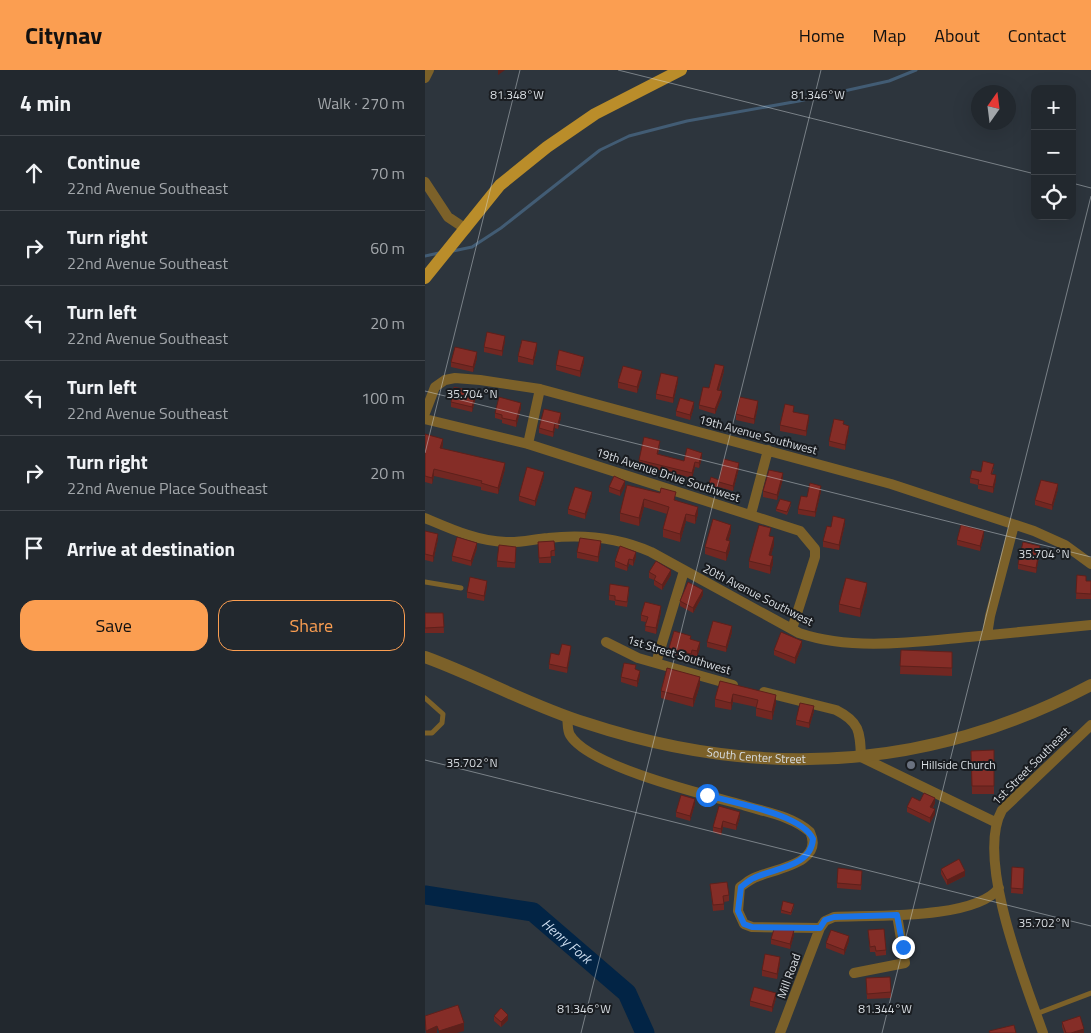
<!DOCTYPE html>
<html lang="en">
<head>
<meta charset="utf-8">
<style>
  :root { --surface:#22282e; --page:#2a3036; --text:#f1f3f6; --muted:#a2a6aa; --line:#3f444a; --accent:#fb9e51 }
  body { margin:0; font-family:"Titillium Web",sans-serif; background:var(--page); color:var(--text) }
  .controls { position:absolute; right:15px; top:15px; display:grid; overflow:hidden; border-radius:10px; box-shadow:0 5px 20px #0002 }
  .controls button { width:45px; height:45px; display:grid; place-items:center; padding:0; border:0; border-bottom:1px solid var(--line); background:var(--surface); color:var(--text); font:25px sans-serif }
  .compass { position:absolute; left:546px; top:15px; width:45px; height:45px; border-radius:50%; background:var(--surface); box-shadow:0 5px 20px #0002; rotate:14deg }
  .stop { position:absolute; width:15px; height:15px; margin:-11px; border:4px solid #1a73e8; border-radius:50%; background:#fff }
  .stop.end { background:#1a73e8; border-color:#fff; box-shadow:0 1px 5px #0008 }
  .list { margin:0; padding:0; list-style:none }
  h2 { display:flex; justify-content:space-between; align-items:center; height:65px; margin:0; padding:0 20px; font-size:21px }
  h2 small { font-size:16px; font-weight:400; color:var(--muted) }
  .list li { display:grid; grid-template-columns:32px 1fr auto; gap:15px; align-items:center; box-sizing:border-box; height:75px; padding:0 20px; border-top:1px solid var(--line) }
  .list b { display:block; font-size:19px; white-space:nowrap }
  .list p { margin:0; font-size:16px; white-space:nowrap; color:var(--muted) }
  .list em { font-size:16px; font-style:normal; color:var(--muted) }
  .actions { display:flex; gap:10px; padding:15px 20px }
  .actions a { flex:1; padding:11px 0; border:1px solid var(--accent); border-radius:15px; text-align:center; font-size:18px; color:var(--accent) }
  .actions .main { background:var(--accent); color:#111 }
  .icon { flex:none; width:28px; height:28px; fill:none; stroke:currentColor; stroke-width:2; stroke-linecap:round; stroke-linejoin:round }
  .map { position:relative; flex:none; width:666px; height:963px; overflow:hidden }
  header { display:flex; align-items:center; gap:30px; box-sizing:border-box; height:70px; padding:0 25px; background:var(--accent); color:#111 }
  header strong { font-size:24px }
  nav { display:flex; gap:28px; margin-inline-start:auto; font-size:18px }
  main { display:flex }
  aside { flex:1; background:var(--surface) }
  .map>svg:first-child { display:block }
</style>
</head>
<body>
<header>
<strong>Citynav</strong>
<nav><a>Home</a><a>Map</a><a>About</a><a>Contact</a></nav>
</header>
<main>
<aside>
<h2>4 min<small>Walk · 270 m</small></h2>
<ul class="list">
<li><svg class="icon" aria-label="ahead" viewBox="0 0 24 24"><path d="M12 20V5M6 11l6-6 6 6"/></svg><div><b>Continue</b><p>22nd Avenue Southeast</p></div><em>70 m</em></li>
<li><svg class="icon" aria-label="right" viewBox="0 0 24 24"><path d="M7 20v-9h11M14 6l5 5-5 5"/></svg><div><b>Turn right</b><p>22nd Avenue Southeast</p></div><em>60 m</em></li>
<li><svg class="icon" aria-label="left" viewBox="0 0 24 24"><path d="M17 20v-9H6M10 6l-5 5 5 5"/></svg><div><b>Turn left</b><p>22nd Avenue Southeast</p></div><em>20 m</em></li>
<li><svg class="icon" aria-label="left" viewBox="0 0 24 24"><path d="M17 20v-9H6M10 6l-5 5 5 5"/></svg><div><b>Turn left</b><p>22nd Avenue Southeast</p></div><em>100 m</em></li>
<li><svg class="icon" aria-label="right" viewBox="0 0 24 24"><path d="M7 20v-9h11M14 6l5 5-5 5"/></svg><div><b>Turn right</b><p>22nd Avenue Place Southeast</p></div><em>20 m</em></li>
<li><svg class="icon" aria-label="arrive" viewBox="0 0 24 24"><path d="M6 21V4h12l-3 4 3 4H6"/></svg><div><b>Arrive at destination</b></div></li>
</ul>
<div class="actions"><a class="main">Save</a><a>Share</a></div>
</aside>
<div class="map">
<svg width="666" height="963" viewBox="0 0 666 963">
  <rect width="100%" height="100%" fill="#2d353d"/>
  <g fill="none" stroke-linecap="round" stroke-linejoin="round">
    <path stroke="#425c74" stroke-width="3" d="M28 181 47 177 76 158 175 80 204 66 262 51 374 31 464 11 491 0
      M0 186 14 183"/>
    <path stroke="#022445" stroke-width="19" id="s1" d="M0 825 108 842 202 923 220 963"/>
    <path stroke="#7c6129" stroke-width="5" d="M0 512 36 518
      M0 628 18 644 17 653 7 663H0
      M611 944 666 923"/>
    <path stroke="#7c6129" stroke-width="10" d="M0 8 4 0
      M0 112 23 147 41 159
      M0 343 10 317 20 310 30 308 55 310 115 319 466 414 609 461 640 475 666 494
      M0 349 103 374 375 461 390 479V487L367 559
      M103 374 115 319
      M326 444 343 380
      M0 448C26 459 52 471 81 472 95 473 109 469 123 468 159 464 192 467 226 482L374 563C427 581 489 572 544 567 585 563 625 559 666 555
      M562 565 565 546 589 455
      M181 572 213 588 308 615
      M231 593 259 501
      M339 622 411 640C435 652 435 662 436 687L570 752
      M142 646C143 652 142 660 145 665 164 697 281 725 318 735 340 742 367 746 385 762 400 794 348 799 329 808 324 810 320 814 315 817L313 841 319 854 327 857 395 858 400 851 409 847C446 845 550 850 574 818
      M429 903 480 893 472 845
      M355 963 395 858
      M618 963C600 912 550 788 577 740L666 655"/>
    <path stroke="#7c6129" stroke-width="12" id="s2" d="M0 587C55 607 106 636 161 653 334 710 504 701 666 615"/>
    <path stroke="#ba8d2a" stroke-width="12" d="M0 208 75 115 122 77 170 44 256 0"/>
  </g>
  <path fill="#722722" d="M80 271 77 286 59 282V277Z
    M112 279 108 295 93 292V286Z
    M52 288 48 302 26 297V292Z
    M159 292 155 307 131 300V295Z
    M299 301 294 321 297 326 290 344 274 339V335L284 318Z
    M217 306 212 323 193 318V312Z
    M253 312 248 333 231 329V324Z
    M51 327 47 342 26 337V332Z
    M269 337 265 350 251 346V341Z
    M333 337 329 354 311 350V344Z
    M96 338 91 357 77 353V350L70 348V343Z
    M369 342 384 350 381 366 355 361V355Z
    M136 348 133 359 130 358 128 367 114 363V358Z
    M419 354 424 361 420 380 404 376V371Z
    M0 364 18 375 17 379 80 399 73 424 56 420V417L9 406 7 414 0 412Z
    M235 376 233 384 259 391 277 388 274 398 270 397 267 408 214 395V390Z
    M314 398 308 421 294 417 292 424 283 422V417L294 410Z
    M569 399 567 404 571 410 568 423 553 419V415L545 413V408L556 402Z
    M119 407 110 436 94 431V426Z
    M358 409 352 430 338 427V421Z
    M202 415 251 430 273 444 270 454 261 451 255 472 238 467V459L242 444 219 437 214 456 195 451V443Z
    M200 416 195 426 184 422V417Z
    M633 419 627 440 610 435V430Z
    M396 421 390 447 373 444V439L382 427Z
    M167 427 160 449 143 444V439Z
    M366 435 362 445 351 441V439Z
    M420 454 414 480 398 477V471L406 457Z
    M0 461 13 469 8 492 0 490Z
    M306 462 303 471 305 479 301 491 280 484V477Z
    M346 466 349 475 346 485 348 494 345 504 324 498V491Z
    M559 466 555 481 532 475V470Z
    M129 471 130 486H126V493H114L113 472Z
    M176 476 173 492 152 488V482Z
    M52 478 46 496 27 491V486Z
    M615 481 611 503 593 499V494Z
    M91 482 90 498 72 497V491Z
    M211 487 208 496 204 494 202 501 190 497V491Z
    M224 502 246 505 237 520 229 515V510L224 508Z
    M652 505 661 511H666V529H651Z
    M62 516 59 531 42 528V522Z
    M442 521 435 547 414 542V534Z
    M204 522 202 537 190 535V531L184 530V525Z
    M278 525 268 543 255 536V531Z
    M236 542 231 564 220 561 221 552 216 551V545Z
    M0 543H18L19 563H0Z
    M307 562 301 582 282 577V572Z
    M266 570 275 578 272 587 267 585 266 589 244 583V578Z
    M377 576 370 594 349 585V580Z
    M476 580 527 582V606L475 604Z
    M146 581 142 603 124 599V594L134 585Z
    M215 606 212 617 196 612V607Z
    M295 611 351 633 347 650 331 646V637L308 632 306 640 290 637V629Z
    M275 615 268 637 236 628V621Z
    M389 641 384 658 371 655V650Z
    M569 680V724H547L546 681Z
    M495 731 510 733 508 738 510 744 505 753 482 742V737Z
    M270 734 265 751 251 747V742Z
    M294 736 315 747 311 760 298 757 296 765 288 762V757Z
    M587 797 599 798 598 824 586 823Z
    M516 799 540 806 522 815 516 804Z
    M437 806 436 820 412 818V813Z
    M285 814 304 825V831L299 832V840L288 841Z
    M369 837 366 845 356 843V840Z
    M443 860 461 880V885L451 886 450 882H445Z
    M369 865 365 879 346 874V869Z
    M424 871 419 885 401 878V873Z
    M355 893 352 909 337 906V900Z
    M441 908 466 922V928L442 929Z
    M351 928 347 942 325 936V931Z
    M69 946 83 950 76 957 69 951Z
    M637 952 659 963H639L637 957Z"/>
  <path fill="#5d201b" d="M73 0H80L73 5Z
    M80 266V271L77 286V281Z
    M112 273V279L108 295V290Z
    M52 282V288L48 302V297Z
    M159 287V292L155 307V301Z
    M299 296V301L292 325V320Z
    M217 301V306L212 323V317Z
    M253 307V312L248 333V328Z
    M297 321V326L290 344V339Z
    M51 322V327L47 342V337Z
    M333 331V337L329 354V349Z
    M269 332V337L265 350V345Z
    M96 333V338L91 357V351Z
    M136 343V348L133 359V354Z
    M384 345V350L381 366V361Z
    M130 353V358L128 367V362Z
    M424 356V361L420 380V375Z
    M18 369V375L15 385V378Z
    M277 383V388L274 398V393Z
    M270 392V397L267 408V403Z
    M80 393V399L73 424V418Z
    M314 393V398L308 421V416Z
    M9 399V406L7 414V408Z
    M119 402V407L110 436V431Z
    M358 403V409L352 430V425Z
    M571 405V410L568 423V417Z
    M200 411V416L195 426V421Z
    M633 414V419L627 440V435Z
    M396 416V421L390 447V442Z
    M167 422V427L160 449V444Z
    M219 429V437L214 456V448Z
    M273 437V444L270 454V446Z
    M261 444V451L255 472V464Z
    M420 449V454L414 480V475Z
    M306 455V462L301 478V470Z
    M559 461V466L555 481V476Z
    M13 464V469L8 492V486Z
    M349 467V475L344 493V485Z
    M176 471V476L173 492V487Z
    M305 471V479L301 491V483Z
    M52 473V478L46 496V491Z
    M615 476V481L611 503V498Z
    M211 482V487L208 496V490Z
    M348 486V494L345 504V496Z
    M204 489V494L202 501V496Z
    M246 500V505L237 520V515Z
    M62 511V516L59 531V526Z
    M442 513V521L435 547V539Z
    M278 520V525L268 543V538Z
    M236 536V542L231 564V558Z
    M307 556V562L301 582V577Z
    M377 571V576L370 594V588Z
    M275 572V578L272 587V581Z
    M146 576V581L142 603V598Z
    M215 601V606L212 617V611Z
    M275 607V615L268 637V629Z
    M308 624V632L306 640V633Z
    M351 625V633L347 650V642Z
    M389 636V641L384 658V653Z
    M510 728V733L505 742V737Z
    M270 729V734L265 751V746Z
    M510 739V744L505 753V748Z
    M315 742V747L311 760V755Z
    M298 751V757L296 765V759Z
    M540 801V806L522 815V810Z
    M369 860V865L365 879V874Z
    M424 866V871L419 885V880Z
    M355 887V893L352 909V904Z
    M351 923V928L347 942V937Z
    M83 945V950L76 957V952Z
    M39 953V961L32 963H14V961Z
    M12 956V963H1V961Z
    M659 959V963H646Z"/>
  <path fill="#852d27" stroke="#5d201b" d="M62 262 80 266 77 281 59 277Z
    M97 270 112 273 108 290 93 286Z
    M30 277 52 282 48 297 26 292Z
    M134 280 159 287 155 301 131 295Z
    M290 294 299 296 292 320 297 321 290 339 274 335 278 317 284 318Z
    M198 296 217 301 212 317 193 312Z
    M236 303 253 307 248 328 231 324Z
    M29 317 51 322 47 337 26 332Z
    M74 327 96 333 91 351 77 348V345L70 343Z
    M315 327 333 331 329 349 311 344Z
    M255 328 269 332 265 345 251 341Z
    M360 334 369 336 368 342 384 345 381 361 355 355Z
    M119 339 136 343 133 354 130 353 128 362 114 358Z
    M409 349 419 351 418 354 424 356 420 375 404 371Z
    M0 364 18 369 15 378 80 393 73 418 56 413 57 411 9 399 7 408 0 406Z
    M219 367 235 371 232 384 259 391 262 378 277 383 274 393 270 392 267 403 214 390Z
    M299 389 314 393 308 416 294 412 292 419 283 417 286 407 294 410Z
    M558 391 569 394 566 404 571 405 568 417 553 414 554 410 545 408 547 400 556 402Z
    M102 397 119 402 110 431 94 426Z
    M344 400 358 403 352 425 338 421Z
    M189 406 200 411 195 421 184 417Z
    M616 410 633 414 627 435 610 430Z
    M385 413 396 416 390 442 373 439 376 426 382 427Z
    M202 415 235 423 236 418 251 422 249 430 273 437 270 446 261 444 255 464 238 459 244 437 219 429 214 448 195 443Z
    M150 417 167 422 160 444 143 439Z
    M355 429 366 432 362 442 351 439Z
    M408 446 420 449 414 475 398 471 402 456 406 457Z
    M288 449 306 455 301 470 305 471 301 483 280 477Z
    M334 455 346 458 344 466 349 467 344 485 348 486 345 496 324 491Z
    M536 455 559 461 555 476 532 470Z
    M0 461 13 464 8 486 0 484Z
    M32 467 52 473 46 491 27 486Z
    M155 468 176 471 173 487 152 482Z
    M129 471 130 480 126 481V487L114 488 113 472Z
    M598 472 615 476 611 498 593 494Z
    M74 475 91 477 90 493 72 491Z
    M195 476 211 482 208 490 204 489 202 496 190 491Z
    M231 491 246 500 237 515 229 510 231 506 224 502Z
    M652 505 661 506V511H666V524L651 523Z
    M45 507 62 511 59 526 42 522Z
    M421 508 442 513 435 539 414 534Z
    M263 512 278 520 268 538 255 531Z
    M185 514 204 517 202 532 190 530V526L184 525Z
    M220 532 236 536 231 558 220 556 223 547 216 545Z
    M0 543H18L19 557 0 558Z
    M288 551 307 556 301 577 282 572Z
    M249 561 266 566 265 569 275 572 272 581 267 580 266 584 244 578Z
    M356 562 377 571 370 588 349 580Z
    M137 574 146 576 142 598 124 594 126 583 134 585Z
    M476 580 527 582V598L475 596Z
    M199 593 211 595 210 599 215 601 212 611 196 607Z
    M242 598 275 607 268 629 236 621Z
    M295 611 351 625 347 642 331 638 333 630 308 624 306 633 290 629Z
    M375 633 389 636 384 653 371 650Z
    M569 680V716H547L546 681Z
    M499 723 510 728 505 737 510 739 505 748 482 737 487 727 495 731Z
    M256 725 270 729 265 746 251 742Z
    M294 736 315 742 311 755 298 751 296 759 288 757Z
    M534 789 540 801 522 810 516 799Z
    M587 797 599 798 598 819 586 818Z
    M413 798 437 801 436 815 412 813Z
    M302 812 304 825 298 826 299 834 288 835 285 814Z
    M358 831 369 834 366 843 356 840Z
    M349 859 369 860 365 874 346 869Z
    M459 859 461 880 451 881 450 876 445 877 443 860Z
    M406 860 424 866 419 880 401 873Z
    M340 884 355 887 352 904 337 900Z
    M465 907 466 922 442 924 441 908Z
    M329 917 351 923 347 937 325 931Z
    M33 935 39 953 14 961 12 956 1 961 0 946Z
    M76 938 83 945 76 952 69 946Z
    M655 946 659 959 646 963H641L637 952Z
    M589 955 591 963H565L564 961Z"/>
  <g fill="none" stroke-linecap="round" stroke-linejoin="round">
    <path stroke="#1a73e8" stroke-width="6" d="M282 725C308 733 377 744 388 769 386 797 349 798 329 808 324 810 320 814 316 817L313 841 319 854 327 857 395 858 400 850 409 847 472 845 478 877"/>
  </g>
  <path fill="none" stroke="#d8dde2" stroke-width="1" stroke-opacity="0.45" d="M193 0 610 104M647 113 666 118M0 321 666 487M0 383 95 0M0 690 666 856M156 963 396 0M457 963 666 126"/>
  <circle fill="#6b7280" stroke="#191c20" stroke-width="2" cx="486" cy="695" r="5"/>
  <g text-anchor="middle" stroke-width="4" stroke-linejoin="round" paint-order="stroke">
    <g font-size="12" fill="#d8dde2" stroke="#191c20">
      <text transform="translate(333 365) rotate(15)" y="4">19th Avenue Southwest</text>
      <text transform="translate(243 405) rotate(18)" y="4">19th Avenue Drive Southwest</text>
      <text transform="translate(333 525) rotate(27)" y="4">20th Avenue Southwest</text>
      <text transform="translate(254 585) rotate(17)" y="4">1st Street Southwest</text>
      <text dy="4" stroke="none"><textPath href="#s2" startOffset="348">South Center Street</textPath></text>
      <text transform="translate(606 696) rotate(-45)" y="4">1st Street Southeast</text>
      <text transform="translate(364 906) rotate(-70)" y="4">Mill Road</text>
    </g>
    <g font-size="12" fill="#d8dde2" stroke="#191c20" text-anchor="start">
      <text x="496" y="699">Hillside Church</text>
    </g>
    <g font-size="14" font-style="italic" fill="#cadaec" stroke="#191c20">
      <text dy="5" stroke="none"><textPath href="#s1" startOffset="154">Henry Fork</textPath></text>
    </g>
  </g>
  <g font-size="12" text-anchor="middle" fill="#d8dde2" stroke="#191c20" stroke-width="4" stroke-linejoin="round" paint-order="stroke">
    <text x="92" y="29">81.348°W</text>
    <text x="393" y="29">81.346°W</text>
    <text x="47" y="328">35.704°N</text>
    <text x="619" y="488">35.704°N</text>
    <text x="47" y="697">35.702°N</text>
    <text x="619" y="857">35.702°N</text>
    <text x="159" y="943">81.346°W</text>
    <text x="460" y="943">81.344°W</text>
  </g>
</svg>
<div class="controls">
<button>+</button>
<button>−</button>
<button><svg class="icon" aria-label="locate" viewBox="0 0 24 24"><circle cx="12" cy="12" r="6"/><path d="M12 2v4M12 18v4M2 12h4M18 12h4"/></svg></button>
</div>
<svg class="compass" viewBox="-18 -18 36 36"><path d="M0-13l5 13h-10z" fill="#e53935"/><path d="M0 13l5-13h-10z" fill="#a2a6aa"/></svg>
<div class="stop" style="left:282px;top:725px"></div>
<div class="stop end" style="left:478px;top:877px"></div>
</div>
</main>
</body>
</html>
